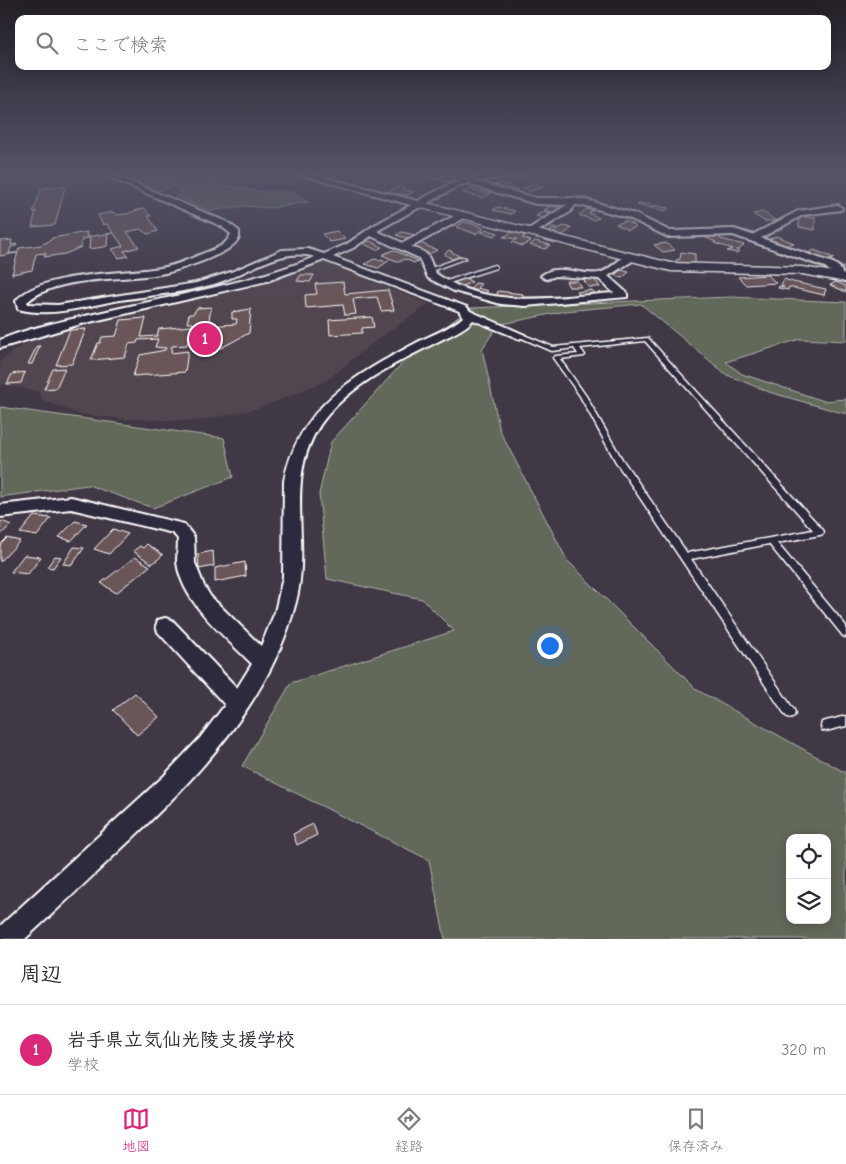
<!DOCTYPE html>
<html lang="ja">
<head>
<meta charset="utf-8">
<style>
  :root { --surface:#fff; --page:#f2f2f3; --text:#2b2b33; --muted:#7c7c81; --line:#e1e1e2; --accent:#db2777 }
  body { margin:0; font-family:"Comic Neue","Klee One",sans-serif; background:var(--page); color:var(--text) }
  .controls { position:absolute; right:15px; bottom:15px; display:grid; overflow:hidden; border-radius:10px; box-shadow:0 2px 12px #0003 }
  .controls button { width:45px; height:45px; display:grid; place-items:center; padding:0; border:0; border-bottom:1px solid var(--line); background:var(--surface); color:var(--text); font:25px sans-serif }
  .you { position:absolute; left:549px; top:645px; width:18px; height:18px; margin:-12px; border:4px solid #fff; border-radius:50%; background:#1a73e8; box-shadow:0 0 0 8px #1a73e833 }
  .badge { display:grid; place-items:center; width:32px; height:32px; border-radius:50%; background:var(--accent); color:#fff; font-size:16px; font-weight:700 }
  .pin { position:absolute; translate:-50% -50%; border:2px solid #fff; box-shadow:0 1px 5px #0006 }
  .list { margin:0; padding:0; list-style:none }
  h2 { display:flex; justify-content:space-between; align-items:center; height:65px; margin:0; padding:0 20px; font-size:21px }
  h2 small { font-size:16px; font-weight:400; color:var(--muted) }
  .list li { display:grid; grid-template-columns:32px 1fr auto; gap:15px; align-items:center; box-sizing:border-box; height:90px; padding:0 20px; border-top:1px solid var(--line) }
  .list b { display:block; font-size:19px; white-space:nowrap }
  .list p { margin:0; font-size:16px; white-space:nowrap; color:var(--muted) }
  .list em { font-size:16px; font-style:normal; color:var(--muted) }
  .icon { flex:none; width:28px; height:28px; fill:none; stroke:currentColor; stroke-width:2; stroke-linecap:round; stroke-linejoin:round }
  .map { position:relative; flex:none; width:846px; height:939px; overflow:hidden }
  .search { position:absolute; background:var(--surface); box-shadow:0 2px 12px #0003; left:15px; right:15px; top:15px; height:55px; display:flex; align-items:center; gap:12px; box-sizing:border-box; padding:0 18px; border-radius:10px; color:var(--muted); font-size:19px }
  .sheet { height:155px; background:var(--surface) }
  nav { display:flex; justify-content:space-around; align-items:center; box-sizing:border-box; height:70px; border-top:1px solid var(--line); background:var(--surface); font-size:14px; color:var(--muted) }
  nav a { display:grid; justify-items:center; gap:2px }
  nav .on { color:var(--accent) }
  .map>svg:first-child { display:block }
</style>
</head>
<body>
<div class="map">
<svg width="846" height="939" viewBox="0 0 846 939">
  <rect width="100%" height="100%" fill="#413845"/>
  <filter id="ink" filterUnits="userSpaceOnUse"><feTurbulence type="fractalNoise" baseFrequency=".02" numOctaves="2"/><feDisplacementMap in="SourceGraphic" scale="10" xChannelSelector="R" yChannelSelector="G"/><feConvolveMatrix kernelMatrix="1 2 1 2 8 2 1 2 1" color-interpolation-filters="sRGB"/></filter>
  <g filter="url(#ink)">
    <path fill="#51454f" d="M317 263H330L429 304 374 342 326 381 260 408 199 421 124 419 78 414 42 400 39 392 0 384V362L11 352 57 326 259 286Z"/>
    <path fill="#62685a" stroke="#b0b4ac" fill-rule="evenodd" d="M186 174H209L222 185 264 192H292L308 202 271 208 244 206 209 211 175 196 181 189C173 183 168 190 158 190 152 190 142 184 136 181L153 177 170 178Z
      M730 297 846 302V341L800 339 726 362 742 374 824 401 846 399V414L769 392 727 375 641 304 565 311 498 325 482 349 500 431 567 560 697 690 846 773V939H445L429 860 242 766 291 683 454 631 422 599 327 579 319 494 331 442 416 348 471 308ZM790 838H827V920H790Z
      M0 407 224 438 233 477 153 508 88 485 0 497Z"/>
    <g fill="none" stroke-linecap="round" stroke-linejoin="round">
      <path stroke="#94a3ad" stroke-width="2.5" d="M421 174 452 183
        M474 182 486 183 518 193
        M566 198 582 197 598 204
        M633 214 652 223
        M731 229 746 231 779 245
        M833 264 846 269"/>
    </g>
    <path fill="#6a5758" stroke="#fff" d="M445 175 454 178 452 179 455 180 448 182 436 178Z
      M501 183 518 189 512 191 495 185Z
      M535 184 543 187 530 191 523 188Z
      M59 186 65 187 55 225 32 227 36 211 33 212 41 189Z
      M399 186 405 188 403 189 414 192 408 195 385 193Z
      M470 189 490 194 483 198 463 193Z
      M640 203 668 208 666 211 637 205Z
      M551 206 562 208 561 210 555 213 544 210Z
      M498 207 515 211 511 214 493 210Z
      M144 208 151 216H148L158 231 148 234 140 229 127 232 139 247 124 251 128 256 119 258 112 249 123 246 107 224 103 225 98 215 113 212 116 215 126 214Z
      M587 209 593 211 589 213 599 218 593 220 579 215Z
      M543 211 552 213V214L546 219 536 216Z
      M763 212 776 221H764L753 214Z
      M799 216 815 218V230L799 227Z
      M626 221 635 226 636 227 628 230 616 224Z
      M464 222 473 224 484 228 476 234 456 227Z
      M546 225 557 228 547 233 536 230Z
      M563 226 572 228 563 235 553 233Z
      M487 229 491 231 498 233 494 236 481 232Z
      M337 231 345 239 330 242 322 234Z
      M87 232 86 237 113 233 108 234 107 246 104 247 89 249 90 238 82 239 81 247 65 254 44 257 46 253 36 254 32 270 12 274 19 248 41 245 51 240 52 238Z
      M402 232 415 235 409 239 396 235Z
      M513 232 525 236 522 238 531 241 522 246 512 242 517 239 503 237Z
      M711 233 721 236 719 238 721 239 744 245 739 250H736L739 251 737 253 727 251 733 249 714 243 716 242 704 237Z
      M776 236 794 243 786 246 768 240Z
      M12 240 11 245 17 244 16 246 11 247 9 253H17L0 256V241Z
      M370 241 382 247 376 250 363 243Z
      M535 241 550 245 545 249 530 245Z
      M417 242 437 250 429 254 409 246Z
      M666 243 675 250 663 252 654 245Z
      M393 250 418 261 414 263 405 259 399 262 382 255Z
      M449 250 457 255 461 256 452 259 444 254Z
      M814 250 834 258 827 262 806 254Z
      M681 252 695 254V265L675 264 676 260 680 259Z
      M374 259 383 261 390 260 378 268 365 264Z
      M621 270 629 272 622 278 614 275Z
      M301 275H314L310 282 297 281Z
      M768 275 776 283 746 285 738 277Z
      M582 277H593L600 287H588Z
      M465 278 472 282 460 287 453 283Z
      M784 279 793 282 826 289 824 295 789 287 788 290 778 288 779 286 784 287 781 285Z
      M566 281H577L581 287H569Z
      M343 282 345 294 388 290 394 310 381 311 377 297 353 299 356 314 345 315 343 305 306 308 305 295 317 294 315 284Z
      M836 282 846 286V292L830 285Z
      M475 283 481 284 477 288 488 291 485 294 469 291Z
      M592 290 597 296 582 298 577 292Z
      M498 291 523 294 522 301 495 300Z
      M211 307 208 326 236 324 237 319H232V312L251 309 249 333 221 348 202 350 204 333 189 334 187 345 172 346 171 353 188 351 185 372 133 376 140 355 165 350 166 348 155 347 158 339 138 340 137 343 129 344 125 357 91 360 98 343H100L102 337 116 336 121 320 146 318 141 337 157 336 159 329 192 326 193 323H187L189 314H193L197 308Z
      M372 317 374 327 362 328V333L330 335 329 320Z
      M86 329 72 364 56 365 70 330Z
      M37 346H40L32 364H28Z
      M65 368 56 388 44 389 53 369Z
      M25 372 21 383 7 384 12 374Z
      M34 516 51 518 37 536 20 533Z
      M2 521 11 525 0 535V523Z
      M75 521 87 524 71 541 59 537Z
      M113 529 128 534 109 554 94 549Z
      M7 538 20 541 0 562V545Z
      M147 544 163 555 152 564 133 551 140 546 143 548Z
      M74 547 84 548 72 565 63 564Z
      M213 551 214 566 199 569 198 554Z
      M24 555 41 557 28 574 11 572Z
      M55 556 61 557 53 568 47 567Z
      M135 557 150 566 116 593 101 583Z
      M245 562 246 576 215 582V568Z
      M135 693 159 717 137 735 113 710Z
      M313 824 317 835 297 845 293 834Z"/>
    <g fill="none" stroke-linecap="round" stroke-linejoin="round">
      <g stroke="#fff" stroke-width="3">
        <path id="service" d="M462 257 466 258 431 271 426 270Z
          M494 265 496 266V268L446 284 441 283Z
          M519 333 553 347 648 338 823 530 824 532 823 534 820 535 777 543 846 626V637L843 636 769 544 691 559 794 710 795 713 794 716 790 718 786 716 616 462 580 396 553 358 556 356 578 354 574 348 552 351 517 336 516 335ZM645 341 813 530 687 553 622 459 586 396 560 359 584 356 585 355 580 348Z
          M846 716V726L826 731 822 730 821 726 822 722Z"/>
      </g>
      <g stroke="#fff" stroke-width="4">
        <path id="minor" d="M102 174H112L227 222 239 231V238C231 250 220 253 208 259 192 265 177 271 160 274 122 281 57 275 27 302V304L58 305 196 283 231 272 282 250 308 249 324 254 347 244 373 226 411 205 298 174H310L418 201C461 177 475 174 525 174L521 176 474 181 536 198H574L590 201 635 214 670 231 734 229 752 235 798 211 838 205 842 208 841 210 803 215 761 238 833 263 839 267 844 276 839 279 825 267 733 235 668 237 629 218 586 206 575 205 570 212 533 234H527V230L567 205 536 204 471 185V182L458 186 426 204 425 207H420L377 231 403 243 460 213H466V217L411 247C416 249 424 251 427 255 432 261 432 271 438 275 490 310 556 297 614 293L599 279 556 276 546 279 541 276C556 262 581 276 599 273 612 270 621 253 634 256V260L608 276 627 293V297L525 306 501 304 454 291 428 278 419 258 371 236 353 248 333 257 467 307 470 311 525 335 519 339 515 337 473 320C465 330 446 337 435 343 394 364 347 386 320 425 283 481 312 541 296 602 270 703 196 778 123 847 90 878 58 909 25 939H0V926L164 776 200 738 225 705 158 632 156 626 158 620 165 618 172 620 237 688 252 664C225 636 182 603 177 562 177 554 178 546 178 539L173 533 71 509 0 517V505L71 497 184 524 194 537 195 563 204 586 211 597 261 646 275 612 283 577 284 481C299 406 354 376 416 343 431 335 451 328 463 317L459 311 324 260 267 281 81 324 0 348V340C26 329 54 323 81 317 159 298 239 287 315 257 279 246 247 275 214 284 183 293 152 295 120 300 86 306 52 318 18 309L16 301C39 272 124 274 160 268 175 266 190 259 204 253 215 249 226 246 231 234L221 226Z"/>
      </g>
      <g stroke="#fff" stroke-width="3">
        <path id="tertiary" d="M422 202 671 263 802 267 846 274V282L802 274 671 271 418 207V203Z"/>
      </g>
      <use href="#service" fill="#2f2a3d" fill-rule="evenodd"/>
      <use href="#minor" fill="#2f2a3d" fill-rule="evenodd"/>
      <use href="#tertiary" fill="#2f2a3d" fill-rule="evenodd"/>
    </g>
  </g>
  <linearGradient id="sky" x2="0" y2="1"><stop stop-color="#241f26"/><stop offset="0.57" stop-color="#545368"/><stop offset="1" stop-color="#545368" stop-opacity="0"/></linearGradient>
  <rect width="846" height="305" fill="url(#sky)"/>
</svg>
<div class="controls">
<button><svg class="icon" aria-label="locate" viewBox="0 0 24 24"><circle cx="12" cy="12" r="6"/><path d="M12 2v4M12 18v4M2 12h4M18 12h4"/></svg></button>
<button><svg class="icon" aria-label="layers" viewBox="0 0 24 24"><path d="M12 4l9 5-9 5-9-5zM3 14l9 5 9-5"/></svg></button>
</div>
<div class="you"></div>
<div class="pin badge" style="left:205px;top:339px">1</div>
<div class="search"><svg class="icon" aria-label="search" viewBox="0 0 24 24"><circle cx="10" cy="10" r="6"/><path d="M15 15l6 6"/></svg>ここで検索</div>
</div>
<section class="sheet">
<h2>周辺<small></small></h2>
<ul class="list">
<li><span class="badge">1</span><div><b>岩手県立気仙光陵支援学校</b><p>学校</p></div><em>320 m</em></li>
</ul>
</section>
<nav>
<a class="on"><svg class="icon" aria-label="map" viewBox="0 0 24 24"><path d="M3 6l6-2 6 2 6-2v14l-6 2-6-2-6 2zM9 4v14M15 6v14"/></svg>地図</a>
<a><svg class="icon" aria-label="directions" viewBox="0 0 24 24"><path d="M12 3l9 9-9 9-9-9zM9 14v-3h6M13 9l2 2-2 2"/></svg>経路</a>
<a><svg class="icon" aria-label="saved" viewBox="0 0 24 24"><path d="M7 4h10v16l-5-4-5 4z"/></svg>保存済み</a>
</nav>
</body>
</html>
